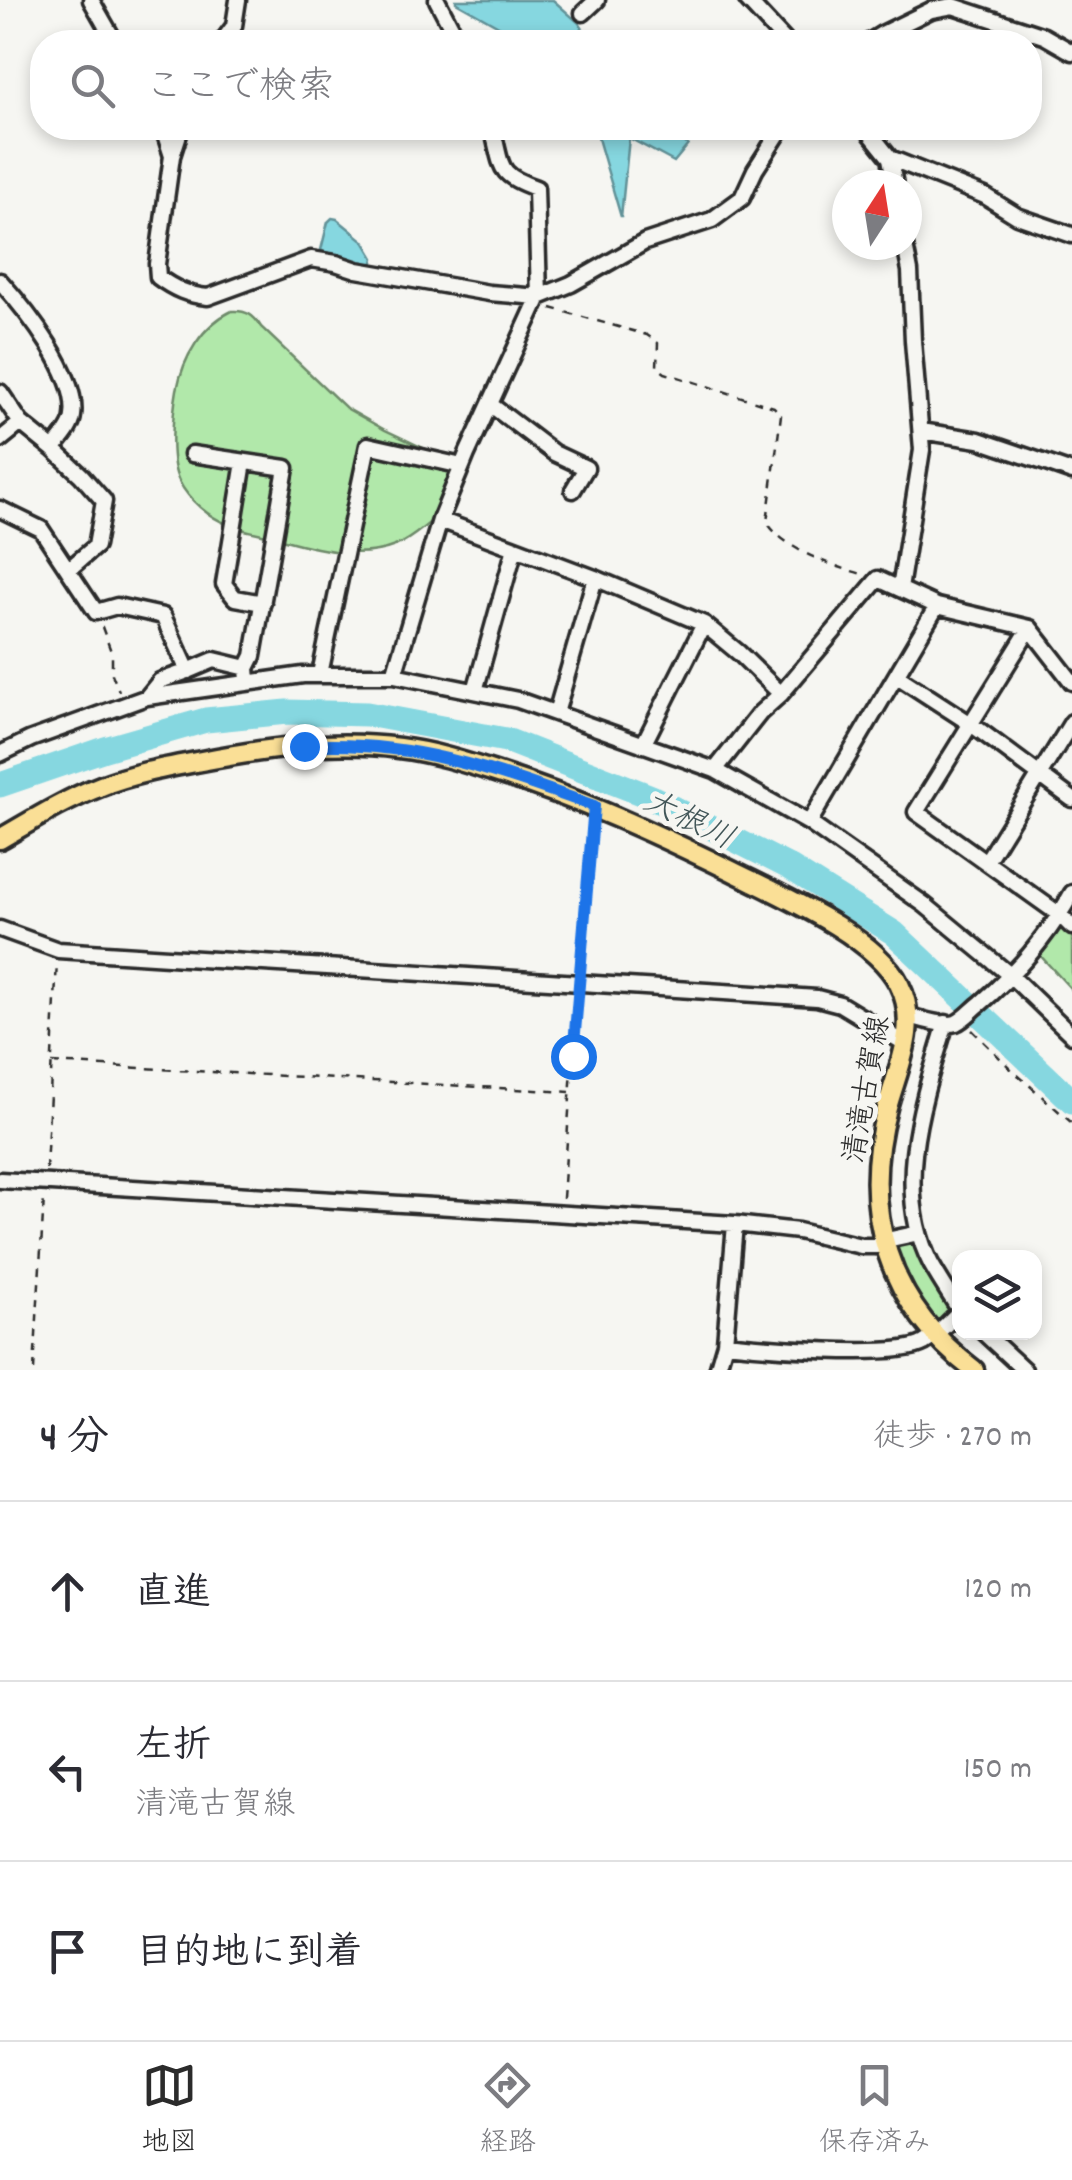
<!DOCTYPE html>
<html lang="ja">
<head>
<meta charset="utf-8">
<style>
  :root { --surface:#fff; --page:#f2f2f3; --text:#2b2b33; --muted:#7c7c81; --line:#e1e1e2; --accent:#2b2b2b }
  body { margin:0; font-family:Dekko,"Klee One",sans-serif; background:var(--page); color:var(--text) }
  .controls { position:absolute; right:30px; bottom:30px; display:grid; overflow:hidden; border-radius:20px; box-shadow:0 5px 15px #0003 }
  .controls button { width:90px; height:90px; display:grid; place-items:center; padding:0; border:0; border-bottom:2px solid var(--line); background:var(--surface); color:var(--text); font:50px sans-serif }
  .compass { position:absolute; left:832px; top:170px; width:90px; height:90px; border-radius:50%; background:var(--surface); box-shadow:0 5px 15px #0003; rotate:12deg }
  .stop { position:absolute; width:30px; height:30px; margin:-22px; border:8px solid #1a73e8; border-radius:50%; background:#fff }
  .stop.end { background:#1a73e8; border-color:#fff; box-shadow:0 2px 10px #0008 }
  .list { margin:0; padding:0; list-style:none }
  h2 { display:flex; justify-content:space-between; align-items:center; height:130px; margin:0; padding:0 40px; font-size:42px }
  h2 small { font-size:32px; font-weight:400; color:var(--muted) }
  .list li { display:grid; grid-template-columns:65px 1fr auto; gap:30px; align-items:center; box-sizing:border-box; height:180px; padding:0 40px; border-top:2px solid var(--line) }
  .list b { display:block; font-size:38px; white-space:nowrap }
  .list p { margin:0; font-size:32px; white-space:nowrap; color:var(--muted) }
  .list em { font-size:32px; font-style:normal; color:var(--muted) }
  .icon { flex:none; width:55px; height:55px; fill:none; stroke:currentColor; stroke-width:2; stroke-linecap:round; stroke-linejoin:round }
  .map { position:relative; flex:none; width:1072px; height:1370px; overflow:hidden }
  .search { position:absolute; background:var(--surface); box-shadow:0 5px 15px #0003; left:30px; right:30px; top:30px; height:110px; display:flex; align-items:center; gap:25px; box-sizing:border-box; padding:0 35px; border-radius:40px; color:var(--muted); font-size:38px }
  .sheet { height:670px; background:var(--surface) }
  nav { display:flex; justify-content:space-around; align-items:center; box-sizing:border-box; height:140px; border-top:2px solid var(--line); background:var(--surface); font-size:28px; color:var(--muted) }
  nav a { display:grid; justify-items:center; gap:5px }
  nav .on { color:var(--accent) }
  .map>svg:first-child { display:block }
</style>
</head>
<body>
<div class="map">
<svg width="1072" height="1370" viewBox="0 0 1072 1370">
  <rect width="100%" height="100%" fill="#f6f6f2"/>
  <filter id="ink" filterUnits="userSpaceOnUse"><feTurbulence type="fractalNoise" baseFrequency=".01" numOctaves="2"/><feDisplacementMap in="SourceGraphic" scale="20" xChannelSelector="R" yChannelSelector="G"/><feConvolveMatrix kernelMatrix="1 2 1 2 8 2 1 2 1" color-interpolation-filters="sRGB"/></filter>
  <g filter="url(#ink)">
    <path fill="#b1e8aa" stroke="#6e8a6a" stroke-width="2.5" d="M232 311C246 310 254 315 261 327L346 408 385 430 438 455 455 474C453 483 451 495 447 503 441 516 408 541 395 546 355 562 306 546 267 535 254 532 241 530 229 525 209 517 189 501 179 481 168 460 173 413 177 390 183 358 202 325 232 311Z
      M1060 924 1072 936V990L1037 952Z
      M916 1240 953 1308 951 1313 937 1326 918 1301 892 1245Z"/>
    <path fill="#86d7e0" stroke="#629298" stroke-width="2.5" d="M456 0H553L579 23 592 42H527L456 2Z
      M595 128H667L688 145 674 162 629 138 621 217Z
      M332 218 337 219 364 241 374 258 372 265C354 262 335 262 321 250L328 222Z"/>
    <g fill="none" stroke-linecap="round" stroke-linejoin="round">
      <path stroke="#86d7e0" stroke-width="25" d="M0 785 105 749 206 720 287 712 367 714 506 740 651 797 789 867 894 933 1072 1101"/>
      <g stroke="#2b2b2b" stroke-width="21">
        <path id="minor" d="M91 0 115 42
          M437 0 459 42
          M747 0 786 42
          M583 13 597 0
          M222 42 234 26 238 0
          M869 42 882 34 931 10 953 6 1044 36 1072 52
          M163 128 172 156
          M181 128 172 156 157 264 158 277C174 289 188 295 208 297L311 259 336 263 357 270 489 293 539 297 571 284 645 242 712 220 742 198 755 170 782 128
          M866 128 890 158 895 185
          M890 158 985 196 1017 216 1072 235
          M0 281C26 310 79 376 73 416 72 428 60 440 53 449L81 475 104 501 96 546 68 570
          M0 392 21 423 53 449
          M491 405 554 453 586 468 573 490
          M921 431 979 440 1072 472
          M0 440 21 423
          M192 454 286 468 253 656 247 668
          M244 462 224 584 235 598 263 603
          M0 509 41 529 96 612 117 606 163 616 188 671 214 660 247 668 248 681
          M440 520 595 578 704 624 739 653 781 694
          M900 589 922 450 913 341 910 271 905 245
          M1030 628 916 812 1060 915 1072 927
          M320 674 368 445 462 466
          M394 675 440 520 467 454 539 297 536 188C495 174 503 166 492 128
          M897 676 971 724 1072 799
          M475 691 515 548
          M147 697 160 681 188 671
          M556 713 595 578
          M643 745 704 624
          M0 754 31 739 147 697 303 675H394L518 700 715 770 809 823 925 905 1011 976 1072 1035
          M715 770 760 713 781 694 878 579 937 606 1030 628 1072 682
          M809 823 937 606
          M986 862 1072 722
          M0 929 58 950 817 998 840 1004 906 1044
          M909 1016C922 1019 943 1027 956 1023 965 1019 973 1009 981 1003 1017 972 1049 935 1072 893
          M946 1023C923 1100 892 1188 931 1264 940 1280 950 1295 960 1311
          M0 1180 735 1224 798 1231 861 1246H884
          M882 1241 919 1233
          M983 1332 1024 1370
          M725 1343C762 1347 896 1359 924 1343 937 1336 949 1321 960 1311
          M717 1370 725 1343 735 1224"/>
      </g>
      <g stroke="#2b2b2b" stroke-width="25">
        <path id="major" d="M0 839C33 820 65 800 101 786 131 774 164 768 196 762 263 749 331 739 399 748 432 752 464 762 495 772 580 799 652 832 732 871 780 895 875 936 899 984 920 1025 898 1067 887 1108 859 1211 888 1305 974 1370"/>
      </g>
      <path stroke="#2b2b2b" stroke-width="2.5" stroke-dasharray="8 8" stroke-linecap="butt" d="M551 308 647 335 658 343 657 367 665 373 774 407 781 415 767 522C783 549 832 566 862 574
        M102 627 112 654V674L119 691
        M579 969 593 823
        M972 1030 1011 1069 1072 1123
        M52 1063 570 1092
        M46 1169 57 962
        M563 1198 577 997
        M34 1370 44 1197"/>
      <use href="#minor" stroke="#f6f6f2" stroke-width="14"/>
      <use href="#major" stroke="#fadf96" stroke-width="18"/>
    </g>
  </g>
  <g fill="none" stroke-linecap="round" stroke-linejoin="round" filter="url(#ink)">
    <path stroke="#1a73e8" stroke-width="12" d="M304 746C410 739 497 771 594 806L573 1056"/>
  </g>
  <g text-anchor="middle" stroke-width="10" stroke-linejoin="round" paint-order="stroke">
    <g font-size="30" fill="#2b2b2b" stroke="#f6f6f2">
      <text transform="translate(865 1089) rotate(-80)" y="10">清滝古賀線</text>
    </g>
    <g font-size="32" font-style="italic" fill="#425658" stroke="#f6f6f2">
      <text transform="translate(690 818) rotate(26)" y="11">大根川</text>
    </g>
  </g>
</svg>
<div class="controls">
<button><svg class="icon" aria-label="layers" viewBox="0 0 24 24"><path d="M12 4l9 5-9 5-9-5zM3 14l9 5 9-5"/></svg></button>
</div>
<svg class="compass" viewBox="-18 -18 36 36"><path d="M0-13l5 13h-10z" fill="#e53935"/><path d="M0 13l5-13h-10z" fill="#7c7c81"/></svg>
<div class="stop" style="left:573px;top:1056px"></div>
<div class="stop end" style="left:304px;top:746px"></div>
<div class="search"><svg class="icon" aria-label="search" viewBox="0 0 24 24"><circle cx="10" cy="10" r="6"/><path d="M15 15l6 6"/></svg>ここで検索</div>
</div>
<section class="sheet">
<h2>4 分<small>徒歩 · 270 m</small></h2>
<ul class="list">
<li><svg class="icon" aria-label="ahead" viewBox="0 0 24 24"><path d="M12 20V5M6 11l6-6 6 6"/></svg><div><b>直進</b></div><em>120 m</em></li>
<li><svg class="icon" aria-label="left" viewBox="0 0 24 24"><path d="M17 20v-9H6M10 6l-5 5 5 5"/></svg><div><b>左折</b><p>清滝古賀線</p></div><em>150 m</em></li>
<li><svg class="icon" aria-label="arrive" viewBox="0 0 24 24"><path d="M6 21V4h12l-3 4 3 4H6"/></svg><div><b>目的地に到着</b></div></li>
</ul>
</section>
<nav>
<a class="on"><svg class="icon" aria-label="map" viewBox="0 0 24 24"><path d="M3 6l6-2 6 2 6-2v14l-6 2-6-2-6 2zM9 4v14M15 6v14"/></svg>地図</a>
<a><svg class="icon" aria-label="directions" viewBox="0 0 24 24"><path d="M12 3l9 9-9 9-9-9zM9 14v-3h6M13 9l2 2-2 2"/></svg>経路</a>
<a><svg class="icon" aria-label="saved" viewBox="0 0 24 24"><path d="M7 4h10v16l-5-4-5 4z"/></svg>保存済み</a>
</nav>
</body>
</html>
